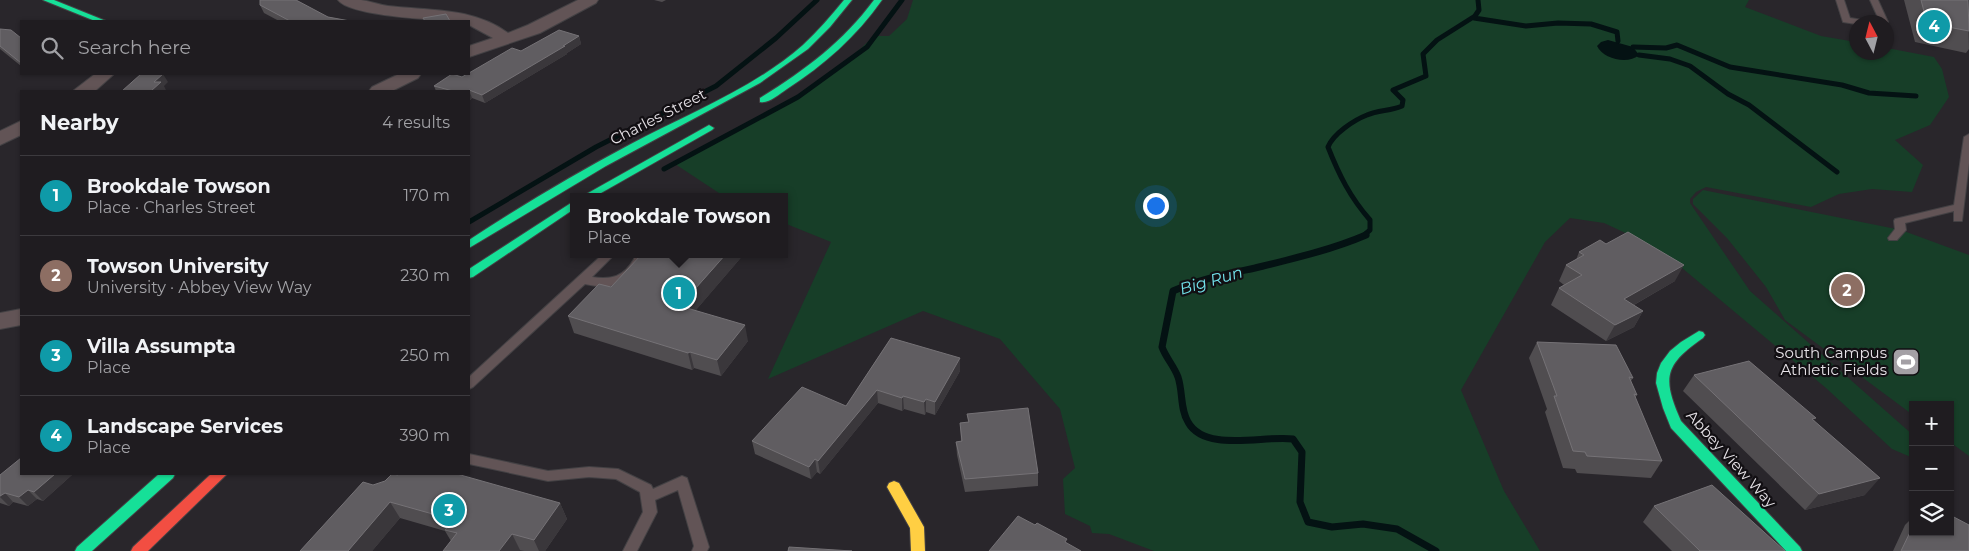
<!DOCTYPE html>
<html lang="en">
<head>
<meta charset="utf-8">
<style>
  :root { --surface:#1f1c20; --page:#272529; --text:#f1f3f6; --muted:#a1a1a5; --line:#3c3a3e; --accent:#2563eb }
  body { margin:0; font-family:Montserrat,sans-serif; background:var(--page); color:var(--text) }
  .controls { position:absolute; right:15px; bottom:15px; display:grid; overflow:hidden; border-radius:0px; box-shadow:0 1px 4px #0004 }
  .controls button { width:45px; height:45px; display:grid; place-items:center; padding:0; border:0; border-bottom:1px solid var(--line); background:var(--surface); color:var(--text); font:25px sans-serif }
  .compass { position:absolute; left:1849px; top:15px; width:45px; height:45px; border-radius:50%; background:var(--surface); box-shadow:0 1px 4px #0004; rotate:353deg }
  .you { position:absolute; left:1155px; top:205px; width:18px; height:18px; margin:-12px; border:4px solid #fff; border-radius:50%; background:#1a73e8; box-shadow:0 0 0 8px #1a73e833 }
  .badge { display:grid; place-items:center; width:32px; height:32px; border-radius:50%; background:var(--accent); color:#fff; font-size:16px; font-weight:700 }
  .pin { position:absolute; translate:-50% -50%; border:2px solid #fff; box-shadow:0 1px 5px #0006 }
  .popup { position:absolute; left:570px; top:193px; width:218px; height:65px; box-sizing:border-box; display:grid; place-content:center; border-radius:0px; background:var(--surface); filter:drop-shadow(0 1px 4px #0005); font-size:16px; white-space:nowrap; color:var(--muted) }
  .popup b { font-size:19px; color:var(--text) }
  .popup::after { content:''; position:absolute; left:50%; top:100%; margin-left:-10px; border:10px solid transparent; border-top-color:var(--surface) }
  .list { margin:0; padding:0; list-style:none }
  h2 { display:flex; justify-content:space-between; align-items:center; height:65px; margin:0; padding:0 20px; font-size:21px }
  h2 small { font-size:16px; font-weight:400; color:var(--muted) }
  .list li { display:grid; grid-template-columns:32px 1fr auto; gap:15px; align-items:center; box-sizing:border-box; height:80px; padding:0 20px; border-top:1px solid var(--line) }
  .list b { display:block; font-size:19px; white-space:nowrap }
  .list p { margin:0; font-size:16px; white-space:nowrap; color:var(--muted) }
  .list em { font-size:16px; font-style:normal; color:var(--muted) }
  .icon { flex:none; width:28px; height:28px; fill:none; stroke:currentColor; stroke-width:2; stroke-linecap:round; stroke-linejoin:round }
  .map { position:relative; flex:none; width:1969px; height:551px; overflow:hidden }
  .search { position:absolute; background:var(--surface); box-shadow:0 1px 4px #0004; left:20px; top:20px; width:450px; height:55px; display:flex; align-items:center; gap:12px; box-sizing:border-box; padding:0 18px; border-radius:0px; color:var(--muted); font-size:19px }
  .panel { position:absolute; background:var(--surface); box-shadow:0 1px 4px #0004; left:20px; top:90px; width:450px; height:385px; border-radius:0px }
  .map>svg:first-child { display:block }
</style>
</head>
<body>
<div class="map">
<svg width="1969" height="551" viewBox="0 0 1969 551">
  <rect width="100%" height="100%" fill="#29262b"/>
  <path fill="#173e28" d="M913 0H1749L1745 7 1821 36 1856 42V52H1886L1887 48 1934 57 1942 69 1949 97 1930 125 1895 140 1923 165 1912 192 1872 189 1839 194 1811 207 1706 187 1696 192 1690 199V203L1750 291 1913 435V458L1892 449 1826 388 1676 263 1632 236 1604 223 1570 218 1545 242 1461 390 1504 491 1540 551H1154L1109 534 1092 533 1090 526 1065 514 1063 479 1075 468 1060 409 1000 339 923 311 768 379 831 242 784 223V197H725L675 164C745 127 817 92 874 36H889L907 19Z
    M1703 190 1901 230 1969 255V456L1950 442V405H1913V415L1785 320 1766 287 1727 238 1693 204V199Z"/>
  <path fill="#041213" d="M1608 40 1633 47 1639 55C1628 65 1603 59 1597 46L1601 42Z"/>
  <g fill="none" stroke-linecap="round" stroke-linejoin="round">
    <path stroke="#041213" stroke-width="5" d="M1474 18 1526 26 1558 23 1591 24 1617 32 1618 41
      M1633 47 1666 48 1677 45 1730 67 1842 85 1869 93 1916 96
      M1639 55 1670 59 1690 66 1728 94 1749 105 1837 172
      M664 169 798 97 867 47 902 0
      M469 222 596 147 716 86 776 38 817 0
      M1363 236 1370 230V220C1350 197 1339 175 1328 147 1333 134 1354 120 1367 115 1378 110 1391 111 1402 106L1403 100 1393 90 1426 76 1423 54 1437 40 1475 16 1479 10 1478 0"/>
    <path stroke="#041213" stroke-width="7" d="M1366 235C1331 250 1292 259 1255 268 1227 274 1199 279 1173 291L1162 347C1166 358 1174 366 1178 377 1183 392 1180 409 1188 422 1205 453 1264 435 1293 439L1302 452 1300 502 1308 522 1332 527 1363 524 1397 529 1436 551"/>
    <g stroke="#434144" stroke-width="2">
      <path id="lane" d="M1836 0H1844L1850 18 1863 20 1864 22H1856V24L1843 22Z
        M1870 0H1878L1888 22 1887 24 1880 22Z
        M1969 134V163L1962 221H1954V211L1905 223 1906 230 1897 240H1889L1888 238 1895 229 1894 221 1895 219 1954 205 1964 137Z
        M603 254H615L592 277C611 280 624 277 634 259V254H645L646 259C631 285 613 290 585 284L473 387 469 389V377Z
        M469 454 548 471 589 467 618 469 651 485 653 489 682 476 687 478 709 547 707 551H692L694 546 678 490 655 500 657 512 637 551H623L643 512 640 492 616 479 589 477 548 481 469 464Z"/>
    </g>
    <g stroke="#434144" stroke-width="2">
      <path id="street" d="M338 0C345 0 354 0 361 0 370 1 379 5 388 6 430 11 472 7 508 33L528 25 578 0H598L596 3 540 33 469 57V46L493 38 469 25V21C446 21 350 17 338 0Z
        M95 74H114L95 91H73Z
        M399 74H421L418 78 392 91H369L372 87Z
        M21 121V135L0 145V131Z
        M21 309V325L0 329V313Z"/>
    </g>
    <g stroke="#434144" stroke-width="2">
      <path id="fast" d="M43 0H54L106 21H95Z
        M844 0H852L830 27 808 49 760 83 606 166 469 248V240C521 206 574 174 629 145 687 114 753 89 803 45 818 31 831 16 844 0Z
        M874 0H882C856 37 824 65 787 89 779 94 769 104 760 102V98C804 71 843 42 874 0Z
        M709 125 714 128 712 130 594 197H581Z
        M574 201V209L473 277 469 278V269Z
        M1699 331 1703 332 1705 335 1703 338C1664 365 1662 378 1681 421L1800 547 1802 551H1786L1671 428 1663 408 1656 383 1657 373 1661 363 1670 351 1681 342Z
        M159 474H175L173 478 92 551H75L77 547Z"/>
    </g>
    <g stroke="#434144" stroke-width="2">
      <path id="slow" d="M894 481 899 483 924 527 925 551H911L910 528 887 487 889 483Z"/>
    </g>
    <g stroke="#434144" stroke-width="2">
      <path id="jam" d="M211 474H227L148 551H131L133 547Z"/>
    </g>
    <use href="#lane" fill="#625456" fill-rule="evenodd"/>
    <use href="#street" fill="#625456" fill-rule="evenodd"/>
    <use href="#fast" fill="#16e098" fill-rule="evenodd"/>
    <use href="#slow" fill="#ffcf43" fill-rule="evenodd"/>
    <use href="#jam" fill="#f24e42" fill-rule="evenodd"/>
  </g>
  <path fill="#504d50" d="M654 0H666L662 2Z
    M1904 0H1968L1969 49 1966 53 1915 42Z
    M260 5 328 17 351 21H279L264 13Z
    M0 29 21 38V66L0 49Z
    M579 36 581 44 567 53V54L485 103 472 98 469 101V91H436L434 86 462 77 521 51Z
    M1606 244 1675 281 1634 305 1643 311 1634 327 1606 341 1551 305 1559 288 1564 285 1559 281 1566 265 1576 260 1579 252Z
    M642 254H744L695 311 748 341 721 376 694 368 692 370 574 333 568 316 611 287Z
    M891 338 960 371 935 415 926 412 925 415 904 409 902 411 878 403 820 474 817 472 811 479 755 454 752 441 846 406Z
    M1537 342 1633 378 1631 381 1637 395 1635 398 1662 461 1651 478 1577 473 1575 469 1563 468 1545 412 1547 409 1529 358Z
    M1694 375 1814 420 1865 495 1805 510 1683 391Z
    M967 414 1038 473V486L965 492 957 455 956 442 961 441 960 423 968 422Z
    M21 474H73L43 501 37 499 28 506 13 502 9 506 0 503V475Z
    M373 485 560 503 567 519 545 551H524L451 541 445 531 400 518 372 551H300Z
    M1654 506 1785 551H1672L1643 522Z
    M1913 517V532L1969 551H1893L1905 525Z"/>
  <path fill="#3a373b" d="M579 36 581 44 567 53V54L485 103 482 95Z
    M163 74 168 82 164 86 166 90 165 91H151L154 82Z
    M469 90 472 98 469 101V91H468Z
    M726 254H744L685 323 680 306Z
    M1684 265 1675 281 1616 315 1624 299Z
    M1643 311 1634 327 1606 341 1615 325Z
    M745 325 748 341 721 376 717 360Z
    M690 352 694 368 692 370 688 353Z
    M960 358V371L935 415V402Z
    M877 390 878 403 820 474 818 461Z
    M903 396 904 409 902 411V398Z
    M926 399V412L925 415 924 402Z
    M815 459 817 472 811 479 809 467Z
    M55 474H73L43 501 34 492Z
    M1880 478 1865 495 1805 510 1819 494Z
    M28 490 37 499 28 506 19 497Z
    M5 493 13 502 9 506 0 497Z
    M390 502 400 518 372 551H348Z
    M560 503 567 519 545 551H539L534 540Z
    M512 534 520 550 519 551H499Z"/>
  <path fill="#605d61" stroke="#757276" d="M260 0H296L328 17 350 21H290L260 5Z
    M1921 0H1968L1969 31 1927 23Z
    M446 14 450 21H425L423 18Z
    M0 29 11 30 21 38V63L0 46Z
    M559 30 579 36 563 46H565L482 95 469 90 468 91H453L434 86 452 74 462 77 467 74H469V73L512 48 521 51Z
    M141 74H163L154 82H161L151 91H122Z
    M1628 232 1684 265 1624 299 1643 311 1615 325 1559 288 1582 275 1566 265 1584 255 1579 252 1600 240 1606 244Z
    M642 254H726L680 306 745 325 717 360 690 352 688 353 568 316 599 284 611 287Z
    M891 338 960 358 935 402 926 399 924 402 903 396 902 398 877 390 818 461 815 459 809 467 752 441 802 387 846 406Z
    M1537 342 1616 345 1633 378 1629 377 1637 395 1634 394 1662 461 1587 456 1585 452 1573 451 1554 396H1557Z
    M1749 361 1816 418 1812 419 1880 478 1819 494 1694 375Z
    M1028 408 1038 473 965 479 956 442 962 441 960 423 969 422 967 414Z
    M21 458V474H55L34 492 28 490 19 497 5 493 0 496V475Z
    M392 474 398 475 399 474H457L560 503 534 540 512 534 499 551H443L457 533 445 530 454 520 390 502 348 551H300L363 482 373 485 385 481Z
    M1712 485 1785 551H1700L1654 506Z
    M1950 515 1969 525V551H1901L1913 526V532H1950Z
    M1018 516 1035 525 1037 523 1067 539 1065 542 1081 551H989Z
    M789 547 852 551H788Z"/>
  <defs>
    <g id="stadium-square" transform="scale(1.4375)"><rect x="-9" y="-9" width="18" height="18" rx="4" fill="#a4a0a5" stroke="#120f13"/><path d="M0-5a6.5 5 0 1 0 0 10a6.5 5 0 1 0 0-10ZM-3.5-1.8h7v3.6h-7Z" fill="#fff"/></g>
  </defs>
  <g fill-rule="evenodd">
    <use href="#stadium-square" x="1906" y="362"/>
  </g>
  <g text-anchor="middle" stroke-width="4.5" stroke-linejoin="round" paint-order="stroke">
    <g font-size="15" fill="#e6e2e7" stroke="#120f13">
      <text transform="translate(658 117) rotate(-27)" y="5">Charles Street</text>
      <text transform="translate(1731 459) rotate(48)" y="5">Abbey View Way</text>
    </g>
    <g font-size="15" fill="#e6e2e7" stroke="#120f13" text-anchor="end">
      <text x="1887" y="358">South Campus<tspan x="1887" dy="17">Athletic Fields</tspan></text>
    </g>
    <g font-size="16" font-style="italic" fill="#72e2ea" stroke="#120f13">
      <text transform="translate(1211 280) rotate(-16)" y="6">Big Run</text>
    </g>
  </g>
</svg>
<div class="controls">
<button>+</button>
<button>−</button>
<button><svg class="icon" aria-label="layers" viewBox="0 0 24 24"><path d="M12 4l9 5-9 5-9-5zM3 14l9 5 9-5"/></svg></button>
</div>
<svg class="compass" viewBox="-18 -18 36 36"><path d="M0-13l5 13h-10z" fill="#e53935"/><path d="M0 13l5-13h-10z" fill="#a1a1a5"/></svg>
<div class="you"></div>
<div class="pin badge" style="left:679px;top:293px;background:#0f9aa8">1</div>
<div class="popup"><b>Brookdale Towson</b>Place</div>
<div class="pin badge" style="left:1847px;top:290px;background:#8d6e63">2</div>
<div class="pin badge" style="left:449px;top:510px;background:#0f9aa8">3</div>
<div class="pin badge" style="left:1934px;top:26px;background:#0f9aa8">4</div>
<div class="search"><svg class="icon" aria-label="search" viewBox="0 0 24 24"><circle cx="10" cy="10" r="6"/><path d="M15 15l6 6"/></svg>Search here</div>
<section class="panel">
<h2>Nearby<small>4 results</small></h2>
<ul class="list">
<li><span class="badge" style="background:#0f9aa8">1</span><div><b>Brookdale Towson</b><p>Place · Charles Street</p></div><em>170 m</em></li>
<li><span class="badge" style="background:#8d6e63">2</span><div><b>Towson University</b><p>University · Abbey View Way</p></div><em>230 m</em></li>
<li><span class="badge" style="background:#0f9aa8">3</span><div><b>Villa Assumpta</b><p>Place</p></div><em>250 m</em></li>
<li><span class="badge" style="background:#0f9aa8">4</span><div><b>Landscape Services</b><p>Place</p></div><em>390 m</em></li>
</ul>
</section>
</div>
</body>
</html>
